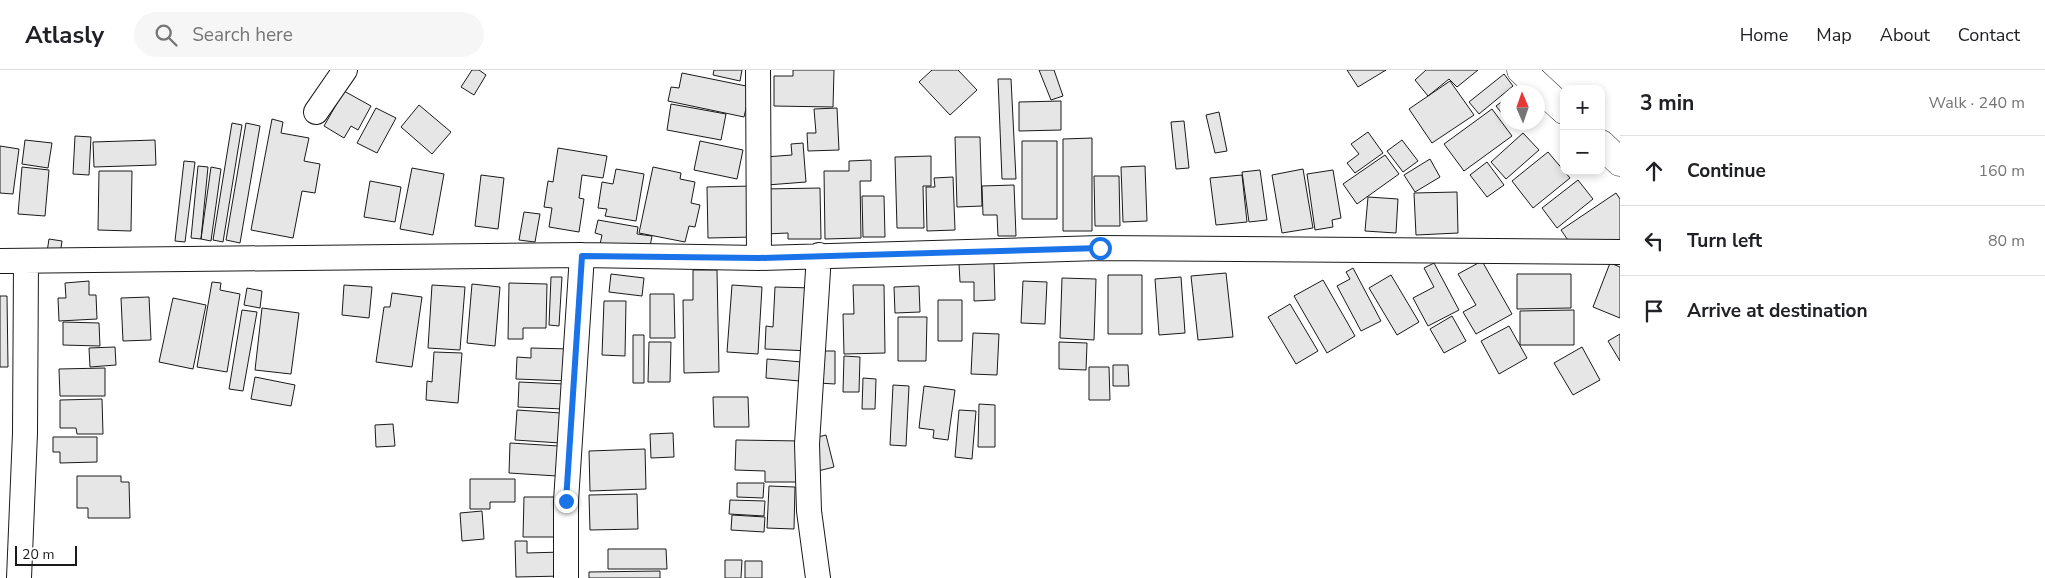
<!DOCTYPE html>
<html lang="en">
<head>
<meta charset="utf-8">
<style>
  :root { --surface:#fff; --page:#f6f6f6; --text:#202124; --muted:#757577; --line:#e0e0e0 }
  body { margin:0; font-family:"Nunito Sans",sans-serif; background:var(--page); color:var(--text) }
  .controls { position:absolute; right:15px; top:15px; display:grid; overflow:hidden; border-radius:10px; box-shadow:0 2px 8px #0003 }
  .controls button { width:45px; height:45px; display:grid; place-items:center; padding:0; border:0; border-bottom:1px solid var(--line); background:var(--surface); color:var(--text); font:25px sans-serif }
  .compass { position:absolute; left:1500px; top:15px; width:45px; height:45px; border-radius:50%; background:var(--surface); box-shadow:0 2px 8px #0003; rotate:358deg }
  .scale { position:absolute; left:15px; bottom:12px; width:62px; box-sizing:border-box; padding-left:5px; border:2px solid #1a1a1a; border-top:0; font-size:14px; line-height:18px; white-space:nowrap; color:#1a1a1a; -webkit-text-stroke:4px #fff; paint-order:stroke }
  .stop { position:absolute; width:15px; height:15px; margin:-11px; border:4px solid #1a73e8; border-radius:50%; background:#fff }
  .stop.end { background:#1a73e8; border-color:#fff; box-shadow:0 1px 5px #0008 }
  .list { margin:0; padding:0; list-style:none }
  h2 { display:flex; justify-content:space-between; align-items:center; height:65px; margin:0; padding:0 20px; font-size:21px }
  h2 small { font-size:16px; font-weight:400; color:var(--muted) }
  .list li { display:grid; grid-template-columns:32px 1fr auto; gap:15px; align-items:center; box-sizing:border-box; height:70px; padding:0 20px; border-top:1px solid var(--line) }
  .list b { display:block; font-size:19px; white-space:nowrap }
  .list em { font-size:16px; font-style:normal; color:var(--muted) }
  .icon { flex:none; width:28px; height:28px; fill:none; stroke:currentColor; stroke-width:2; stroke-linecap:round; stroke-linejoin:round }
  .map { position:relative; flex:none; width:1620px; height:508px; overflow:hidden }
  header { display:flex; align-items:center; gap:30px; box-sizing:border-box; height:70px; padding:0 25px; background:var(--surface); border-bottom:1px solid var(--line) }
  header strong { font-size:24px }
  nav { display:flex; gap:28px; margin-inline-start:auto; font-size:18px }
  .search { width:350px; height:45px; background:var(--page); display:flex; align-items:center; gap:12px; box-sizing:border-box; padding:0 18px; border-radius:28px; color:var(--muted); font-size:19px }
  main { display:flex }
  aside { flex:1; background:var(--surface) }
  .map>svg:first-child { display:block }
</style>
</head>
<body>
<header>
<strong>Atlasly</strong>
<div class="search"><svg class="icon" aria-label="search" viewBox="0 0 24 24"><circle cx="10" cy="10" r="6"/><path d="M15 15l6 6"/></svg>Search here</div>
<nav><a>Home</a><a>Map</a><a>About</a><a>Contact</a></nav>
</header>
<main>
<div class="map">
<svg width="1620" height="508" viewBox="0 0 1620 508">
  <rect width="100%" height="100%" fill="#fff"/>
  <path fill="#e6e6e6" stroke="#1a1a1a" d="M472 0H479L486 5 474 25 461 17Z
    M714 0H742L740 11 713 5Z
    M793 0H834L833 37 774 36V6H793Z
    M932 0H958L977 20 950 45 919 12Z
    M1039 0H1054L1063 26 1051 30Z
    M1347 0H1386L1358 17Z
    M1426 0H1478L1457 17 1449 9 1428 26 1415 10Z
    M682 3 751 17 744 47 668 31 671 17 679 18Z
    M1504 4 1513 16 1479 44 1469 32Z
    M998 9H1011L1016 109H1002Z
    M1450 11 1474 45 1432 73 1409 39Z
    M344 21 371 36 358 60 351 56 344 68 324 56Z
    M1508 27V51L1496 36Z
    M1061 31V60L1019 61V32Z
    M671 34 726 44 721 70 667 60Z
    M419 35 451 62 432 84 401 57Z
    M376 38 396 48 377 83 357 73Z
    M837 38 839 80 808 81 807 63H816L814 39Z
    M1492 39 1512 66 1464 101 1444 74Z
    M1219 42 1227 81 1215 83 1206 45Z
    M272 49 283 52 281 63 309 68 304 91 320 94 315 123 302 121 293 168 251 160Z
    M1184 51 1189 98 1176 99 1171 52Z
    M232 53 242 55 223 172 213 170Z
    M246 53 260 56 240 173 226 170Z
    M1368 62 1383 83 1355 103 1347 93 1359 84 1351 74Z
    M1523 63 1539 80 1506 109 1491 92Z
    M75 66 91 67 89 105 73 104Z
    M955 67H980L982 136 957 137Z
    M1092 68V161H1063V69Z
    M25 70 52 73 48 98 22 94Z
    M155 70 156 95 94 97 93 72Z
    M1402 70 1418 91 1403 102 1387 81Z
    M700 71 743 80 737 109 694 100Z
    M1022 71H1057V149H1022Z
    M803 73 806 112 767 115 765 87 792 85 791 74Z
    M0 76 19 79 13 124 0 123Z
    M558 78 607 86 603 108 582 105 579 128 584 129 579 162 549 157 552 138 544 137 548 111 553 112Z
    M1548 82 1570 108 1533 138 1512 111Z
    M1385 85 1399 104 1357 134 1343 114Z
    M931 86V116H923L924 158H897L895 87Z
    M1430 89 1440 107 1415 122 1404 105Z
    M871 90V111H860L861 168 825 169 824 101H849V91Z
    M184 91 195 92 185 172 175 171Z
    M1487 92 1504 115 1487 127 1470 105Z
    M198 96 208 97 201 169 191 168Z
    M1145 96 1147 151 1123 152 1121 97Z
    M22 97 49 100 45 146 18 144Z
    M211 97 221 99 211 171 201 169Z
    M653 97 681 103 680 109 695 112 691 133 700 135 695 157 689 156 685 172 639 163Z
    M412 98 444 104 433 165 400 159Z
    M616 99 644 104 636 151 605 146 607 139 598 138 602 112 613 114Z
    M1303 99 1313 158 1282 163 1272 105Z
    M1260 100 1267 150 1249 152 1242 102Z
    M1333 100 1341 148 1332 150 1333 157 1315 160 1307 104Z
    M99 101H132L131 161 98 160Z
    M481 105 504 108 498 159 475 156Z
    M1242 105 1247 152 1216 155 1210 108Z
    M1094 106H1119L1120 156H1095Z
    M953 107 955 160 927 161 926 117H935L934 108Z
    M1578 110 1593 129 1557 158 1542 138Z
    M370 111 401 117 395 152 364 147Z
    M1014 115 1016 166H998L997 145H983L982 116Z
    M754 116V167L708 168 707 117Z
    M820 118 821 169H788V163L765 164 764 119Z
    M1457 122 1458 163 1416 165 1414 123Z
    M1616 123 1620 129V172L1570 173 1561 160Z
    M862 126H884L885 167H863Z
    M1368 127 1398 129 1396 163 1365 161Z
    M524 142 540 144 535 172 519 170Z
    M598 150 638 157 637 164 652 166 649 182 599 179 602 165 595 163Z
    M49 169 62 171 60 185 47 182Z
    M1482 191 1512 244 1476 264 1463 242 1476 235 1458 204Z
    M994 193 995 230 974 231V212H960L959 194Z
    M1434 193 1459 240 1428 256 1413 228 1434 217 1424 198Z
    M1610 193 1620 197V248L1593 237Z
    M1353 198 1381 251 1361 261 1337 216 1350 209 1346 202Z
    M693 200H717L719 302 684 303 683 230H693Z
    M1226 203 1233 267 1198 270 1191 206Z
    M611 204 644 208 642 226 609 222Z
    M1517 204H1571V238L1517 239Z
    M1108 205H1142V264H1108Z
    M1391 205 1419 252 1397 265 1369 218Z
    M551 207H562L559 256 549 255Z
    M1181 207 1185 263 1159 265 1155 209Z
    M1062 208 1096 209 1094 270 1060 268Z
    M1323 210 1355 266 1327 283 1294 226Z
    M89 211V225H96L97 249 59 251 58 228H66L65 213Z
    M1023 211 1047 212 1045 254 1021 253Z
    M212 212 221 213 220 220 240 224 227 302 197 297Z
    M509 213 547 214 546 258H523V269H508Z
    M472 214 500 217 495 276 467 273Z
    M344 215 372 217 369 248 342 245Z
    M432 215 465 217 460 280 428 278Z
    M732 215 762 217 758 284 727 282Z
    M853 215H884L885 283 844 284 843 244H854Z
    M919 216 920 242 895 243 894 217Z
    M775 217 813 218 811 281 765 279 766 256 773 257Z
    M247 218 262 221 260 238 244 235Z
    M392 223 422 227 412 297 376 292 384 237H390Z
    M650 224H674L675 268H650Z
    M0 226H7L8 297H0Z
    M149 227 151 270 123 271 121 228Z
    M173 228 206 235 193 299 159 292Z
    M938 230H962V271H938Z
    M604 231H626L625 286 602 285Z
    M1290 234 1318 281 1296 294 1268 247Z
    M262 238 299 243 291 304 255 300Z
    M242 240 257 242 243 321 229 319Z
    M1574 240V275H1520V241Z
    M1452 246 1466 271 1444 283 1430 259Z
    M898 247H927L926 291H898Z
    M63 252 99 253 100 276 63 275Z
    M1509 256 1527 288 1499 304 1481 271Z
    M973 263 999 264 997 305 971 304Z
    M1620 264V291L1608 271Z
    M633 265H644V313H633Z
    M649 272H671L670 312H648Z
    M1059 272 1087 273 1086 300 1059 299Z
    M115 277 116 295 90 297 89 278Z
    M1582 277 1600 310 1573 325 1554 293Z
    M531 278 571 279 570 311 516 309 517 287 531 288Z
    M819 281H835V314L818 313Z
    M434 282 462 283 458 333 426 330 427 311 432 312Z
    M844 286 860 287 859 322H843Z
    M767 289 802 292 800 311 766 308Z
    M1113 295H1128L1129 316H1113Z
    M1089 297H1109L1110 330H1089Z
    M105 298V326H60L59 299Z
    M255 307 295 315 291 336 251 329Z
    M863 308 876 309 875 339H862Z
    M519 312 564 314 563 339 518 337Z
    M893 315 909 316 906 376 890 375Z
    M924 316 955 320 948 370 933 368 934 360 919 358Z
    M713 327H748L749 357H714Z
    M102 329 103 364H77L76 358H60V330Z
    M979 334 995 335V377H978Z
    M517 340 561 343 560 373 515 370Z
    M959 340 976 341 972 389 955 387Z
    M393 354 395 376 376 377 375 355Z
    M673 363 674 387 651 388 650 364Z
    M826 365 834 397 818 401 810 369Z
    M53 367H97V392L60 393V382H53Z
    M736 370 801 371 800 412H765V401L735 400Z
    M510 373 559 376 557 406 509 403Z
    M645 379 646 419 590 421 589 381Z
    M77 406H121V412H129L130 448H88V438H77Z
    M470 409H515V432H490V439H470Z
    M737 413H764L763 428 737 427Z
    M769 416 795 417 794 459 767 458Z
    M637 424 638 459 590 460 589 425Z
    M524 427H556L555 467H523Z
    M730 430 765 431 764 446 729 444Z
    M482 441 484 469 462 471 460 443Z
    M732 445 765 447 764 462 731 460Z
    M515 471H527V483L562 482 563 506 516 507Z
    M608 479H666L667 499H608Z
    M725 490H742L741 508H725Z
    M745 491H762V508H745Z
    M660 501V508H589V502Z"/>
  <g fill="none" stroke-linecap="round" stroke-linejoin="round">
    <g stroke="#1a1a1a" stroke-width="26">
      <path id="minor" d="M758 0 759 188
        M316 42 345 0
        M0 191 582 185 759 188 1100 178 1620 182
        M19 508 25 363 26 191
        M566 508V431L582 185
        M818 508 809 441 807 374 819 185"/>
    </g>
    <g stroke="#1a1a1a" stroke-width="29">
      <path id="highway" d="M1521 0 1564 40
        M1601 74 1620 92"/>
    </g>
    <use href="#minor" stroke="#fff" stroke-width="24"/>
    <use href="#highway" stroke="#fff" stroke-width="28"/>
  </g>
  <g fill="none" stroke-linecap="round" stroke-linejoin="round">
    <path stroke="#1a73e8" stroke-width="6" d="M566 431 582 186 759 188 1100 178"/>
  </g>
</svg>
<div class="controls">
<button>+</button>
<button>−</button>
</div>
<svg class="compass" viewBox="-18 -18 36 36"><path d="M0-13l5 13h-10z" fill="#e53935"/><path d="M0 13l5-13h-10z" fill="#757577"/></svg>
<div class="scale">20 m</div>
<div class="stop" style="left:1100px;top:178px"></div>
<div class="stop end" style="left:566px;top:431px"></div>
</div>
<aside>
<h2>3 min<small>Walk · 240 m</small></h2>
<ul class="list">
<li><svg class="icon" aria-label="ahead" viewBox="0 0 24 24"><path d="M12 20V5M6 11l6-6 6 6"/></svg><div><b>Continue</b></div><em>160 m</em></li>
<li><svg class="icon" aria-label="left" viewBox="0 0 24 24"><path d="M17 20v-9H6M10 6l-5 5 5 5"/></svg><div><b>Turn left</b></div><em>80 m</em></li>
<li><svg class="icon" aria-label="arrive" viewBox="0 0 24 24"><path d="M6 21V4h12l-3 4 3 4H6"/></svg><div><b>Arrive at destination</b></div></li>
</ul>
</aside>
</main>
</body>
</html>
